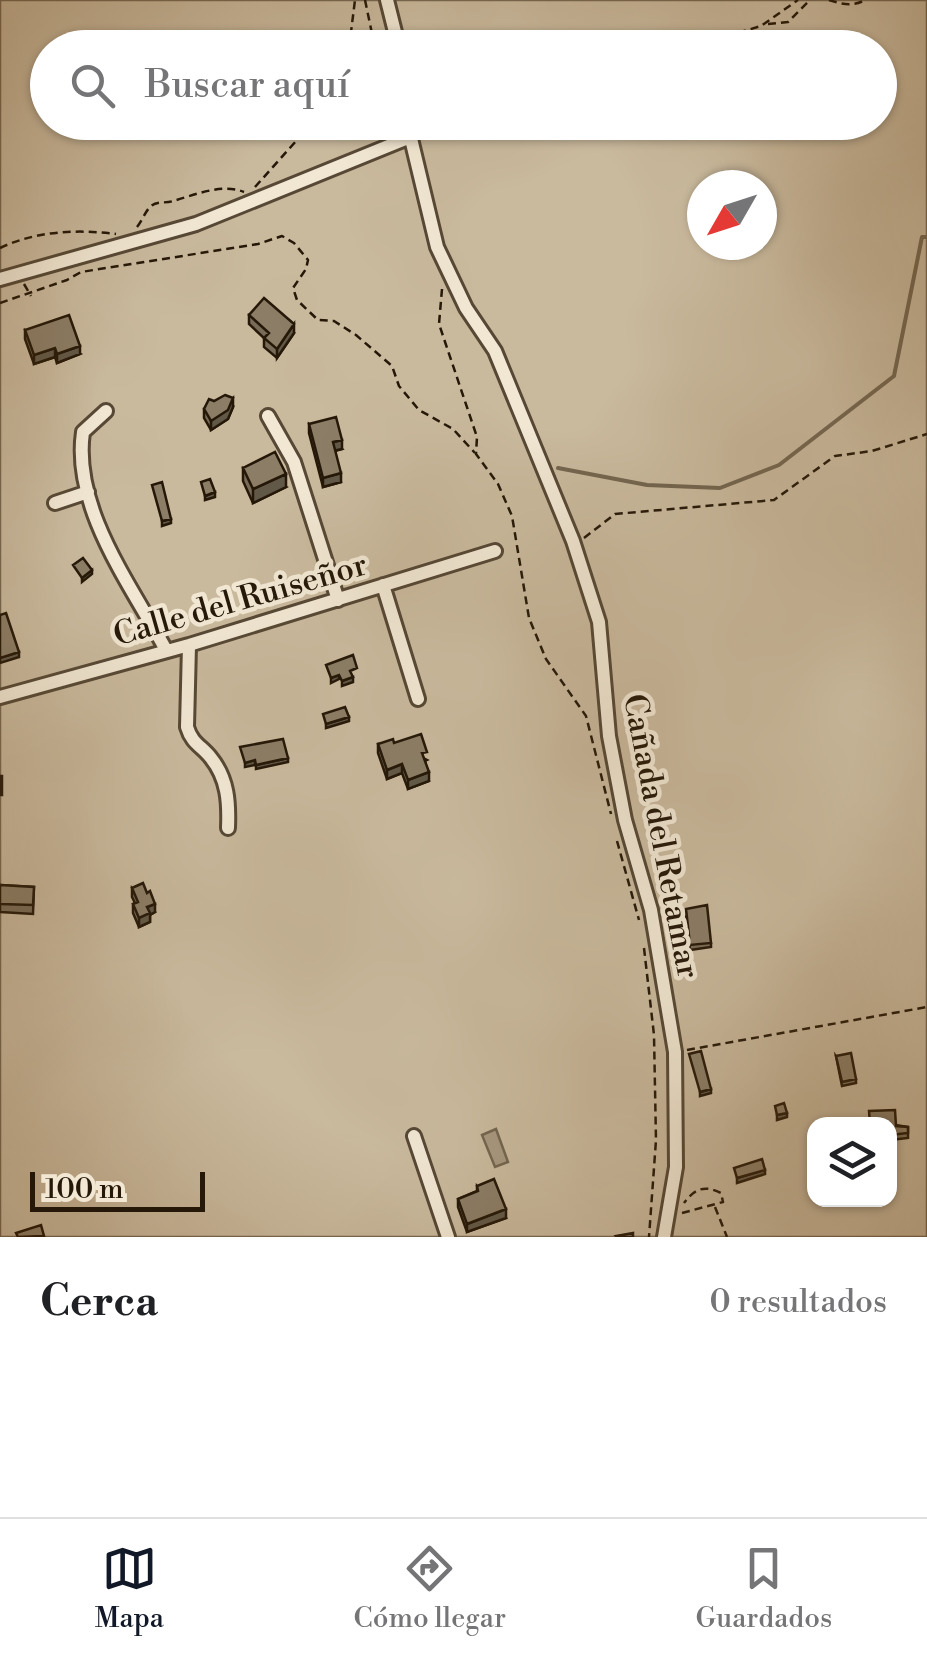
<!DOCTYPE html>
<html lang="es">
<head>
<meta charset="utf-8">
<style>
  :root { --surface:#fff; --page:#f6f6f6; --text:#202124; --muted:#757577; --line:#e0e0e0; --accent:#111827 }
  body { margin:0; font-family:"Libre Bodoni",serif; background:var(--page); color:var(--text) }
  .controls { position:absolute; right:30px; bottom:30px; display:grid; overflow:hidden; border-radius:20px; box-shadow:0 2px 8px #0004 }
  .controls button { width:90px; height:90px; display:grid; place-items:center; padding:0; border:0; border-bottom:2px solid var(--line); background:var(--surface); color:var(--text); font:50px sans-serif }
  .compass { position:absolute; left:687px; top:170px; width:90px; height:90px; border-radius:50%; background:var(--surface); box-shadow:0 2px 8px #0004; rotate:231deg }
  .scale { position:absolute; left:30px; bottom:25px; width:175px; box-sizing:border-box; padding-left:10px; border:5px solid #251808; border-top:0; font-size:28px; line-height:35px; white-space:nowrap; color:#251808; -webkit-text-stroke:8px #f1e7d3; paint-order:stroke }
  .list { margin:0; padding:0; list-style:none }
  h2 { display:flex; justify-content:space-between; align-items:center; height:130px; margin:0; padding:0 40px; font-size:42px }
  h2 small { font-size:32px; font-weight:400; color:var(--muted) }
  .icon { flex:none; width:55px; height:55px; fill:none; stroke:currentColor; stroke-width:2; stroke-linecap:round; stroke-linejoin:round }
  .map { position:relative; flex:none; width:927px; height:1237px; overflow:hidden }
  .search { position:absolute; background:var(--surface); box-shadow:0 2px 8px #0004; left:30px; right:30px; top:30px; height:110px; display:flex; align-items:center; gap:25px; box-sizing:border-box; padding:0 35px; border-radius:55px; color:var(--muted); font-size:38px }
  .sheet { height:280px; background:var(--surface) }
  nav { display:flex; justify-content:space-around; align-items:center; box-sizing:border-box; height:140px; border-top:2px solid var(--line); background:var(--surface); font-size:28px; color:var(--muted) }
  nav a { display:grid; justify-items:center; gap:5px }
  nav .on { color:var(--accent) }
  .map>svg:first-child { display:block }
</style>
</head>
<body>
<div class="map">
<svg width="927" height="1237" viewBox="0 0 927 1237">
  <rect width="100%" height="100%" fill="#eadabc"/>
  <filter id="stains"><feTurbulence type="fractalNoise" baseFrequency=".002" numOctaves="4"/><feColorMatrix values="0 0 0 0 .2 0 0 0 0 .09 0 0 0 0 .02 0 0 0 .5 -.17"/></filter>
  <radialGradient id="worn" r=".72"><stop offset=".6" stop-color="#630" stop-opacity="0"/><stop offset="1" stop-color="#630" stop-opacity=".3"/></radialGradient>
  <path fill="#c9b99d" stroke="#776852" stroke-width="2.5" fill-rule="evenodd" d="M0 0H927V1237H0ZM48 48H880V122H48ZM702 185H762V245H702ZM814 1124H890V1200H814Z"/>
  <path fill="#a7987f" stroke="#73654f" stroke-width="2.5" d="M496 1129 508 1162 495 1167 482 1135Z"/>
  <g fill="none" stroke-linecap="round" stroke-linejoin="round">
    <path stroke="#73654f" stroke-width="4" d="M558 468 647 485 720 488 779 465 894 376 922 237H927"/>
    <g stroke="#564835" stroke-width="18">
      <path id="minor" d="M387 0 399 48
        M407 122 437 247 466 308 495 351 573 541 599 622 609 736 625 820 651 910 675 1052 676 1167 664 1237
        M0 279 196 224 408 138
        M106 411 83 432C72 508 131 585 166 650
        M268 416 294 462 338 600
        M55 503 88 492
        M383 585 418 699
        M189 645 187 727C192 744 202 746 211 758 228 779 229 803 228 828
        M0 697 189 645 495 551
        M414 1136 448 1237"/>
    </g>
    <path stroke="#251808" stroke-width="2.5" stroke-dasharray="8 5" stroke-linecap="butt" d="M365 0 375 48
      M829 0C841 4 853 7 865 0
      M768 24 788 22 810 0
      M349 48 355 0
      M649 48 697 45 761 26 798 0
      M424 132 448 122
      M255 187 297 140 306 122
      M137 227C142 221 145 212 150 207 157 200 165 204 173 201 195 195 221 183 244 192
      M0 248C36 231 77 229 116 234
      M24 284 31 296
      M442 289 439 324 477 437 476 454 498 484 512 516 529 618 546 659 586 716 611 814
      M0 303 67 280 81 272 258 244 282 236 294 243 308 260 306 269 293 288 297 300 318 320 334 321 356 335 392 366 399 386 419 410 453 429 475 453
      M584 538 615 514 774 500 835 456 872 451 927 434
      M617 841 639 920
      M644 948 654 1035 656 1140 649 1237
      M687 1050 927 1007
      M715 1207 727 1237
      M682 1213 723 1202 721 1193C705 1185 695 1188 684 1203"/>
    <use href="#minor" stroke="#f1e7d3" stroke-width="12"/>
  </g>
  <path fill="#786c58" stroke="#251808" stroke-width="2.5" d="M249 315 294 333 277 358 264 347V338L249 324Z
    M25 330 80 354 57 363 55 357 34 364 25 339Z
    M233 407 228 419 211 430 204 418V409Z
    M309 424 342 449 335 451 341 482 323 487 309 433Z
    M243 468 286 487 253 503 243 481Z
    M394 743 427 760 425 761 429 781 408 789 402 773 387 779 378 753V744Z
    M0 885 34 887 33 914 0 912Z
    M132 888 155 912 150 915V922L139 927 133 913V904L135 903 132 897Z
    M686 914 711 943V947L690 950Z
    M836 1056 856 1079V1083L842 1086Z
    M890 1124 908 1127V1138L890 1140Z
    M477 1186 506 1218 467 1232 458 1207V1199L477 1191Z"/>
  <path fill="#615847" stroke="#251808" stroke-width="2.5" d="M294 324V333L277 358V349Z
    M80 346V354L57 363V354Z
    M55 348V357L34 364V355Z
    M233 398V407L228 419 211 430V421Z
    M342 440V449L333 451V442Z
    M341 473V482L323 487V478Z
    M286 474V487L253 503V489Z
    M215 492V497L205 500V496Z
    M171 519V523L162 526V521Z
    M92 570V574L82 582V578Z
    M19 652V657L0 663V658Z
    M339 675V679L331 683V678Z
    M353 677V682L342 686V681Z
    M349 717V721L326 728V724Z
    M288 758V762L256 769V765Z
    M255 760V765L245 767V763Z
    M402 764V773L387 779V770Z
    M429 772V781L408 789V780Z
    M155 904V912L150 915V922L139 927V918L147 907Z
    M711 1089V1093L700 1096V1092Z
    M787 1113V1117L777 1120V1115Z
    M765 1170V1174L737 1183V1178Z
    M506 1209V1218L467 1232V1224Z"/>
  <path fill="#8b7d66" stroke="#251808" stroke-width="2.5" d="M264 298 294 324 277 349 264 338 269 333 249 315Z
    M69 315 80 346 57 354 55 348 34 355 25 330Z
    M225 395 233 398 228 410 211 421 204 409 209 399 214 401Z
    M336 417 342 440 333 442 341 473 323 478 309 424Z
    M275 452 286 474 253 489 243 468Z
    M210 479 215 492 205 496 201 482Z
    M162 482 171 519 162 521 152 485Z
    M83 558 92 570 82 578 73 565Z
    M6 613 19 652 0 658V615Z
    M353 655 357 668 350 671 353 677 342 681 339 675 331 678 326 665Z
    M345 707 349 717 326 724 323 714Z
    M421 734 427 752 422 753 429 772 408 780 402 764 387 770 378 744 393 739 394 743Z
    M283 739 288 758 256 765 255 760 245 763 240 747Z
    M0 776H2V795H0Z
    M143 883 147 893 150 891 155 904 147 907 150 913 139 918 133 904 138 902 132 888Z
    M0 885 34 887 33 905 0 904Z
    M707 905 711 943 690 945 686 909Z
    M701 1051 711 1089 700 1092 689 1054Z
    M851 1053 856 1079 842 1082 836 1056Z
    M784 1103 787 1113 777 1115 775 1106Z
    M895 1110 896 1126 908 1127V1133L890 1135V1124H870L869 1111Z
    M762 1159 765 1170 737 1178 734 1168Z
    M494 1179 506 1209 467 1224 458 1199 478 1191 477 1186Z
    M41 1225 44 1236 18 1237 16 1233Z
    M633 1233V1237H617L616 1236Z"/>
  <g text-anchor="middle" stroke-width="9" stroke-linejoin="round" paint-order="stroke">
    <g font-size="32" fill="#251808" stroke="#f1e7d3">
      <text transform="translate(240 599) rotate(-16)" y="11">Calle del Ruiseñor</text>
      <text transform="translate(662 836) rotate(79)" y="11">Cañada del Retamar</text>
    </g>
  </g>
  <rect width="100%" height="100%" filter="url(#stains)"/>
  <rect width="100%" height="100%" fill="url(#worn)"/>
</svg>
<div class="controls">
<button><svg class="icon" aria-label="layers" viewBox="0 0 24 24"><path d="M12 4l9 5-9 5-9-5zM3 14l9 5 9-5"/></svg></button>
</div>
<svg class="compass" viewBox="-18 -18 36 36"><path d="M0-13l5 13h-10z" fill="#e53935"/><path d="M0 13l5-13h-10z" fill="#757577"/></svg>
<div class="scale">100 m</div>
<div class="search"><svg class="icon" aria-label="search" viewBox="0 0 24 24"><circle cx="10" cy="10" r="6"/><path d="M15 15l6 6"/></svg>Buscar aquí</div>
</div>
<section class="sheet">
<h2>Cerca<small>0 resultados</small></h2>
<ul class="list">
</ul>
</section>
<nav>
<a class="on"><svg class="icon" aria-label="map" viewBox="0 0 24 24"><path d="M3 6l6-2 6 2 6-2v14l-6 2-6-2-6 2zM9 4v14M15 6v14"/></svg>Mapa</a>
<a><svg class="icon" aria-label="directions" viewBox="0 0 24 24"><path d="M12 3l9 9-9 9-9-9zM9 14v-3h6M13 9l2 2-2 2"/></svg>Cómo llegar</a>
<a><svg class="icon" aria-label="saved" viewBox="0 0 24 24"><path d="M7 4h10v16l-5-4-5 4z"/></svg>Guardados</a>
</nav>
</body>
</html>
